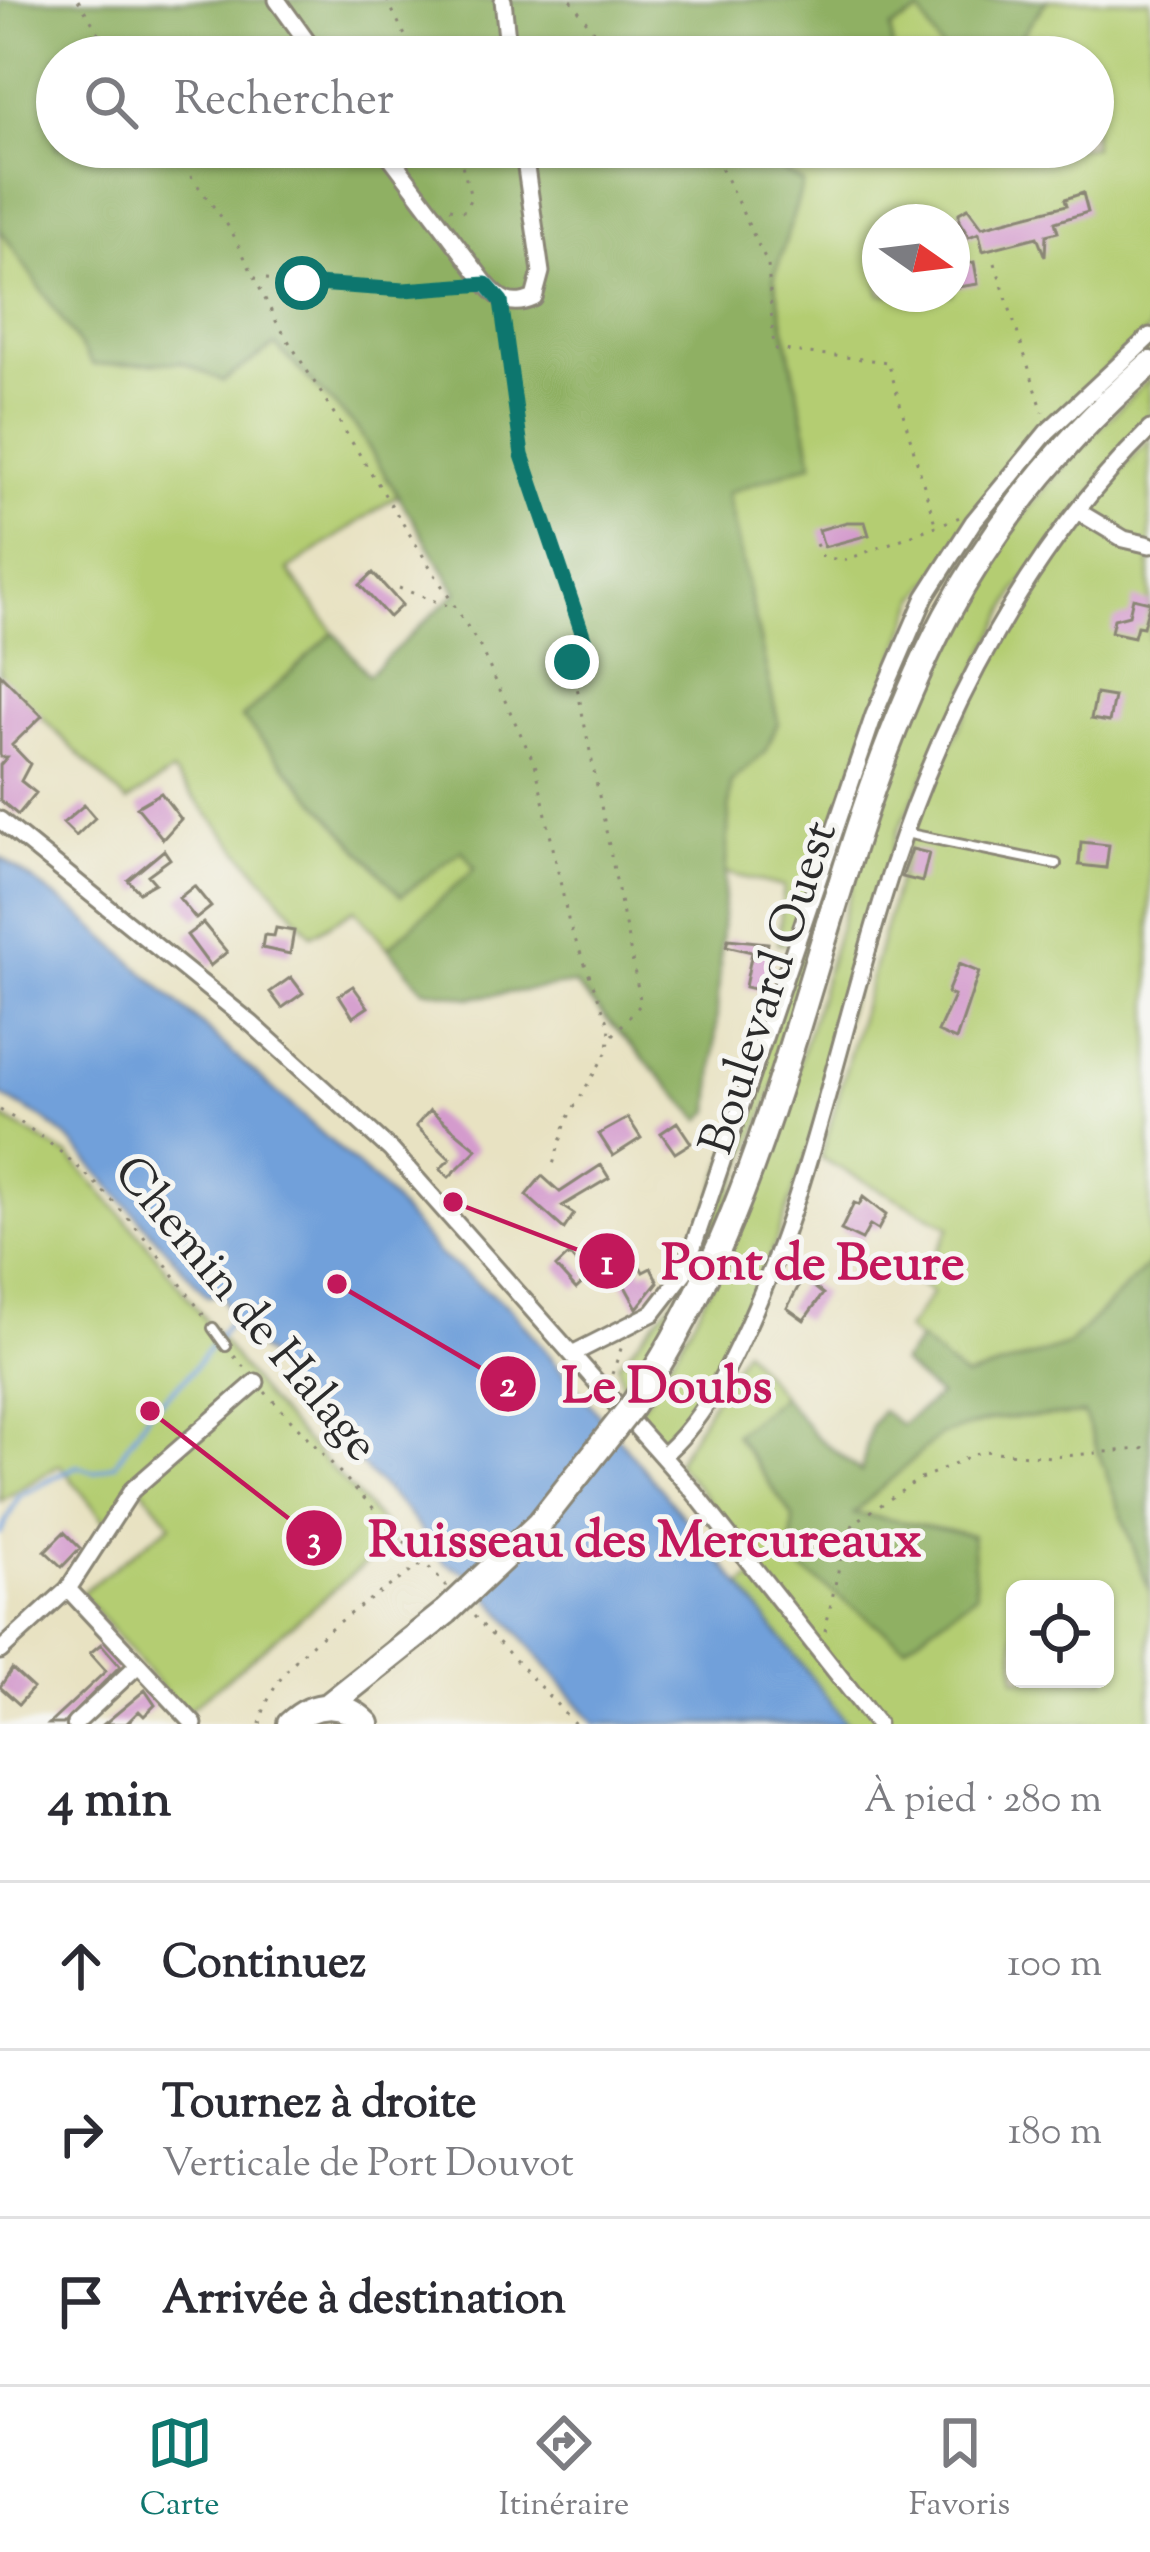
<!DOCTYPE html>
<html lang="fr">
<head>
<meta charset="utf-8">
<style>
  :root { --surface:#fff; --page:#f2f2f3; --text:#2b2b33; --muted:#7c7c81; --line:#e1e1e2; --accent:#0f766e }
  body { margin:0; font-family:"Sorts Mill Goudy",serif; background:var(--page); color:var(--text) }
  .controls { position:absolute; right:36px; bottom:36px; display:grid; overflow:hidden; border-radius:18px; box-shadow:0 3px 9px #0004 }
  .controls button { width:108px; height:108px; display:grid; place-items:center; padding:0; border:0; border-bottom:3px solid var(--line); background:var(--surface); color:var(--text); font:60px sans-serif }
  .compass { position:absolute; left:862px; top:204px; width:108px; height:108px; border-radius:50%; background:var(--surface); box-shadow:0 3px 9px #0004; rotate:104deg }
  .stop { position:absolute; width:36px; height:36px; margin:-27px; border:9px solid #0f766e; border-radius:50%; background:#fff }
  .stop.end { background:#0f766e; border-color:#fff; box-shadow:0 3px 12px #0008 }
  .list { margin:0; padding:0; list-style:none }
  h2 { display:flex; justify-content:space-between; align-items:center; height:156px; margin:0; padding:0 48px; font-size:51px }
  h2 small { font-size:39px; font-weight:400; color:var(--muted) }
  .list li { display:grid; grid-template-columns:78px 1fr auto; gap:36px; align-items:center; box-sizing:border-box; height:168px; padding:0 48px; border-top:3px solid var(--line) }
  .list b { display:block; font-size:45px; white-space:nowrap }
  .list p { margin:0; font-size:39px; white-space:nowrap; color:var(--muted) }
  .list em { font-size:39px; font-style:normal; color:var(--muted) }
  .icon { flex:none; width:66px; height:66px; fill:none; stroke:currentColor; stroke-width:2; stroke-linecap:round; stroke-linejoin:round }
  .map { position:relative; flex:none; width:1150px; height:1724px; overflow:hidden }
  .search { position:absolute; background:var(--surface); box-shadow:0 3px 9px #0004; left:36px; right:36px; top:36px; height:132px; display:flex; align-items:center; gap:30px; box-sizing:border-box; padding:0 42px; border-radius:66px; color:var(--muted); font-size:45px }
  .sheet { height:660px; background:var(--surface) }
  nav { display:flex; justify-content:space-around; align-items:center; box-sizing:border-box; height:168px; border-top:3px solid var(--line); background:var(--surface); font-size:33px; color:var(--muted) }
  nav a { display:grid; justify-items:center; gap:6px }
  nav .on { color:var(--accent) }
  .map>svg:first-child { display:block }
</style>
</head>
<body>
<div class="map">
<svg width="1150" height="1724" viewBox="0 0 1150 1724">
  <rect width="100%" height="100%" fill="#f6f6f2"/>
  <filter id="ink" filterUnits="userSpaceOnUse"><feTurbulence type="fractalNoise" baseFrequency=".00833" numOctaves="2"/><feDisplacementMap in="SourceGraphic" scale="24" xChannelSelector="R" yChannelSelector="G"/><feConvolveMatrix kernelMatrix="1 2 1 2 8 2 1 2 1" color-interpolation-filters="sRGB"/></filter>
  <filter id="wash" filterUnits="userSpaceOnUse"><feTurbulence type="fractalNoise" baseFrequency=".004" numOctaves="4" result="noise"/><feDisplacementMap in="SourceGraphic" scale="48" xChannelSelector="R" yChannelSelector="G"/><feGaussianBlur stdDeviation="2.7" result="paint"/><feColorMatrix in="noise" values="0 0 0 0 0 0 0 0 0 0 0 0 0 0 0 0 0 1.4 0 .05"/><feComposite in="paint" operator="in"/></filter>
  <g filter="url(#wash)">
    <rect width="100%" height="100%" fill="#e8e2c2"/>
    <path fill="#b4cd72" stroke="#707c4e" stroke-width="3" fill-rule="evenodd" d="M1047 0H1150V330L1110 364 918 597 789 944H778L784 887 721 872 731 782 766 751 778 722 727 492 813 463 774 278 803 183 744 147H1093V57H1018L1016 44ZM880 222H952V294H880Z
      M920 12 946 57H893L891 28Z
      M0 229 93 365 182 362 223 381 275 345 356 427 398 495 288 570 334 632 242 718 463 849 476 868 388 948 355 909 312 935 172 772 127 802 0 676Z
      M1150 342V350C1068 425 986 506 939 609 914 663 899 724 879 780 805 990 745 1211 626 1401L618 1364 679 1293 895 673C910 642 924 610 940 580 991 487 1073 412 1150 342Z
      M1150 378V420L1016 591 898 831 807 1155 756 1296 682 1427 658 1438 637 1413C690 1334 731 1253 765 1163 832 983 866 787 957 616 1007 523 1075 450 1150 378Z
      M1150 439V1263L1068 1345 965 1378 906 1330 932 1293 919 1284 950 1227 821 1158 912 830 961 723 1038 578 1106 486Z
      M0 1116 69 1156 143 1239 268 1401 396 1538 184 1714 81 1593 171 1524 138 1483 107 1524 60 1465 0 1501Z
      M744 1349 782 1396 735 1435 793 1517 852 1514 940 1435 994 1419 1085 1414 1150 1592V1724H847L741 1586 766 1568 676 1462ZM1015 1589H1105V1679H1015Z"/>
    <path fill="#8fb064" stroke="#5d6e48" stroke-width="3" d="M0 0H1047L1016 43 1018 57H946L920 12 891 28 893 57H57V147H744L803 183 774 278 813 463 727 493 778 722 766 751 731 782 711 1111 701 1120 574 984 469 998 423 989 388 948 475 868 462 850 401 896 242 718 334 632 368 675 457 592 356 427 275 345 223 381 182 362 93 365 0 229Z
      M1150 1263V1592L1084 1414 994 1419 940 1435 854 1513 972 1535 976 1594 905 1646 791 1561 793 1517 735 1434 782 1396 815 1435 861 1472 871 1426 882 1411 901 1425 939 1396 901 1363 920 1340 965 1378 1068 1345Z"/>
    <path fill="#71a0da" stroke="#4e6682" stroke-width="3" d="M0 857 78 913 379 1185 440 1255 511 1309 741 1586 847 1724H595L472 1576 445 1563 407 1512 293 1396 268 1356 235 1330 222 1295 207 1296 71 1141 44 1119 0 1095Z"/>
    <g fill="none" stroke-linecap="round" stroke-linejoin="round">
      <path stroke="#71a0da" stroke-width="4.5" d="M0 1533 19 1496 77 1466 94 1472 115 1464 150 1411 186 1378 233 1318"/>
    </g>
    <g id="blocks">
      <path fill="#d49bcd" d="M1083 193 1088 212 1055 222 1058 232 1046 235 1045 257 1037 237 983 251 979 233 969 237 959 221V213L968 208 982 227 1067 205 1065 199Z
        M974 262 978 284 952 288V267Z
        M847 522H865L869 535 824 547 819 530Z
        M373 573 402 605 389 617 360 585Z
        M1133 598 1150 602 1143 627 1137 626 1134 637 1111 632 1114 619 1129 615Z
        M0 674 42 716 12 745 30 764 21 781 36 793 18 815 0 800V765L7 757H0Z
        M1096 694 1114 697 1109 722 1091 719Z
        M161 793 181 819 163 839 137 807Z
        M84 805 95 818 76 836 63 823Z
        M1081 842 1109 845 1106 868 1079 865Z
        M912 849 929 853 922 882 902 877Z
        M164 850 170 859 148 875 155 883 139 892 128 880Z
        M194 886 211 907 196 919 179 898Z
        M203 923 227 952 210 966 187 935Z
        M276 928 294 931 290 954 262 948 264 935 274 936Z
        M728 939 768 943 766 955 772 956 766 992 745 987 752 952 726 946Z
        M959 964 979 972 956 1040 938 1032 954 996 947 993Z
        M291 977 303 993 282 1008 270 992Z
        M353 986 368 1007 353 1017 339 995Z
        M430 1110 477 1149 449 1177 440 1169 450 1159 416 1126Z
        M628 1118 641 1138 613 1156 599 1134Z
        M677 1122 691 1143 675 1153 661 1133Z
        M601 1165 609 1178 562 1206 574 1214 564 1229 526 1195 542 1176 560 1192Z
        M863 1197 886 1215 878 1230 870 1225 862 1240 841 1230 854 1203 859 1205Z
        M569 1255 589 1277 576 1289 556 1267Z
        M622 1255 626 1262 635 1257 643 1272 651 1268 658 1282 637 1308 611 1261Z
        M803 1278 823 1294 804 1320 787 1308Z
        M64 1532 80 1548 62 1567 45 1551Z
        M101 1644 120 1666 63 1724H49L106 1671 90 1653Z
        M12 1669 33 1688 19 1704 0 1687Z
        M145 1690 155 1705 144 1716 139 1711 126 1724H104Z"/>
    </g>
  </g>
  <g filter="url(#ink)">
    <use href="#blocks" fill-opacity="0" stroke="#8a8676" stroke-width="3"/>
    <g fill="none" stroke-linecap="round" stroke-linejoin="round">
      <g stroke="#8a8676" stroke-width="14">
        <path id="lane" d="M905 833 1056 864
          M213 1328 226 1346"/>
      </g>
      <g stroke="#8a8676" stroke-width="21">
        <path id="street" d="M277 0 318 57
          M503 0 509 57
          M383 147 486 284C500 300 512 308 534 298L541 272 523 147
          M1079 512 1124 539 1150 545
          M0 820 252 1024 391 1150 694 1492 877 1724
          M574 1353 653 1313 684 1273 874 715 925 597 973 522 1047 432 1150 336
          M662 1456C701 1423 726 1373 747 1327 815 1178 842 1020 893 866 944 710 1031 545 1150 429
          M68 1589 194 1724
          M0 1651 68 1589 132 1490 256 1382
          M75 1724 138 1665"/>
      </g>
      <g stroke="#8a8676" stroke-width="30">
        <path id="primary" d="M632 1406C796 1168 813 869 946 616 998 519 1067 436 1150 364
          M328 1706 446 1612
          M290 1724C314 1701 343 1700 367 1724"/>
      </g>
      <path stroke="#8a8676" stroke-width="3" stroke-dasharray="3 9" stroke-linecap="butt" d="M78 0 114 57
        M387 0 416 57
        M571 0 612 57
        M169 147 231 230 276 321 479 645 536 767 569 924 610 1027 608 1050 567 1119 552 1168
        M711 147 768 265 774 349 888 362 936 527
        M450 208 465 211 471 197 457 147
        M995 263 1043 412
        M254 278 404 290 466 284
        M502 314 522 455 588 650 572 662 641 1004 613 1035
        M816 544 822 556 843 561 960 517
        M399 588 448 606
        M0 1110C90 1162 147 1237 207 1320
        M234 1356 247 1371
        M612 1374 623 1343
        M265 1392 447 1587
        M474 1616 575 1724
        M825 1631 845 1539 854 1523 918 1480 982 1451 1053 1457 1150 1448
        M260 1724C275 1652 367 1604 423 1563"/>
      <use href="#lane" stroke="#fff" stroke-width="8"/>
      <use href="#street" stroke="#fff" stroke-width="15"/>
      <use href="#primary" stroke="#fff" stroke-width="24"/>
      <g stroke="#8a8676" stroke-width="30" stroke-linecap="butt">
        <path id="primary-bridge" d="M446 1612 539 1524 632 1406"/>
      </g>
      <use href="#primary-bridge" stroke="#fff" stroke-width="24"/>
    </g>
  </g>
  <g fill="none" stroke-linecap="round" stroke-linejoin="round" filter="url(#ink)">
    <path stroke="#0f766e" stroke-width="15" d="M302 283 404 290 486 284 501 301 522 455 588 650 572 662"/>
  </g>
  <g text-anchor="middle" stroke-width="10" stroke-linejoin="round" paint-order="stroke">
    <g font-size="48" fill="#2b2b2b" stroke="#f6f6f2">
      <text transform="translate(766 987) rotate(-72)" y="17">Boulevard Ouest</text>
      <text transform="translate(248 1307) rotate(50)" y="17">Chemin de Halage</text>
    </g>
  </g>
  <path fill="none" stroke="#c2185b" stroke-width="4.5" d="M453 1202L607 1261M337 1284L508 1384M150 1411L314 1538"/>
  <g fill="#c2185b" stroke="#f6f6f2" stroke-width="4.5">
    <circle cx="453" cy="1202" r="12"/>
    <circle cx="337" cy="1284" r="12"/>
    <circle cx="150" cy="1411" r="12"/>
    <circle cx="607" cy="1261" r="30"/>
    <circle cx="508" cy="1384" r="30"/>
    <circle cx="314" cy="1538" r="30"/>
  </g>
  <g font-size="36" text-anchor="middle" font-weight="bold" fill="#fff">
    <text x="607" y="1274">1</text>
    <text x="508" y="1396">2</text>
    <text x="314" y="1551">3</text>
  </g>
  <g font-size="51" text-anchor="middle" font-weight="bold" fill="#c2185b" stroke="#f6f6f2" stroke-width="10" stroke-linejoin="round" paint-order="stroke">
    <text x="813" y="1279">Pont de Beure</text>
    <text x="667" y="1402">Le Doubs</text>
    <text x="645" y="1556">Ruisseau des Mercureaux</text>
  </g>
</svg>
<div class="controls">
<button><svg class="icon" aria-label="locate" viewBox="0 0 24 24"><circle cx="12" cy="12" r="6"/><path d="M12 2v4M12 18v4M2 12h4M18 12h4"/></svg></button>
</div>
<svg class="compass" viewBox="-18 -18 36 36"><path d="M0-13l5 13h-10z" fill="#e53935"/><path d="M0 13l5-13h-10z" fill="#7c7c81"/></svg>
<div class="stop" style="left:302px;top:283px"></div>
<div class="stop end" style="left:572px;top:662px"></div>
<div class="search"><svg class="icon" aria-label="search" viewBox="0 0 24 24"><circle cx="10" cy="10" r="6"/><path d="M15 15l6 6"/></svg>Rechercher</div>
</div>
<section class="sheet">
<h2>4 min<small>À pied · 280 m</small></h2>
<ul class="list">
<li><svg class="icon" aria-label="ahead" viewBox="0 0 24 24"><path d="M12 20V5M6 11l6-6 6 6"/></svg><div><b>Continuez</b></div><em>100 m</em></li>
<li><svg class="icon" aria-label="right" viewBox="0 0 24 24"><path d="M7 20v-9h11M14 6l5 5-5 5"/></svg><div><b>Tournez à droite</b><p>Verticale de Port Douvot</p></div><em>180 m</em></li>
<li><svg class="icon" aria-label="arrive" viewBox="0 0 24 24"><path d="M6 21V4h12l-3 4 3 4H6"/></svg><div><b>Arrivée à destination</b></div></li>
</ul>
</section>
<nav>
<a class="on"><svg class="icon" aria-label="map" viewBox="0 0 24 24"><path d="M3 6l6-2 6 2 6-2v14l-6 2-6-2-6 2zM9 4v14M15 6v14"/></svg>Carte</a>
<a><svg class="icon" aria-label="directions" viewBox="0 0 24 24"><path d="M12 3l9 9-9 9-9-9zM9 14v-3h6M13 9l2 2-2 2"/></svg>Itinéraire</a>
<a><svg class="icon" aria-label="saved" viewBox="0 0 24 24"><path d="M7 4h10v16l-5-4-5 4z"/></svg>Favoris</a>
</nav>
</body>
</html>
